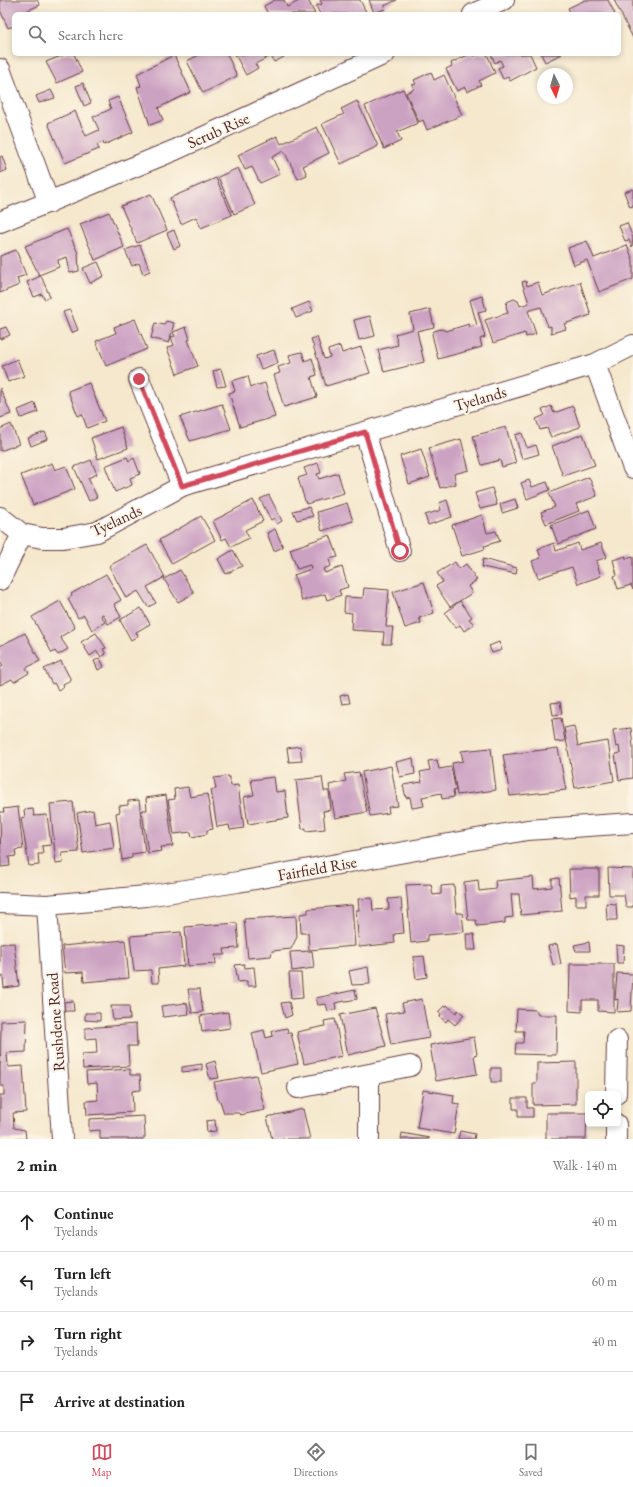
<!DOCTYPE html>
<html lang="en">
<head>
<meta charset="utf-8">
<style>
  :root { --surface:#fff; --page:#f6f6f6; --text:#222; --muted:#767676; --line:#e0e0e0; --accent:#d1495b }
  body { margin:0; font-family:"EB Garamond",serif; background:var(--page); color:var(--text) }
  .controls { position:absolute; right:12px; bottom:12px; display:grid; overflow:hidden; border-radius:6px; box-shadow:0 2px 6px #0003 }
  .controls button { width:36px; height:36px; display:grid; place-items:center; padding:0; border:0; border-bottom:1px solid var(--line); background:var(--surface); color:var(--text); font:20px sans-serif }
  .compass { position:absolute; left:537px; top:68px; width:36px; height:36px; border-radius:50%; background:var(--surface); box-shadow:0 2px 6px #0003; rotate:175deg }
  .stop { position:absolute; width:12px; height:12px; margin:-9px; border:3px solid #d1495b; border-radius:50%; background:#fff }
  .stop.end { background:#d1495b; border-color:#fff; box-shadow:0 1px 4px #0008 }
  .list { margin:0; padding:0; list-style:none }
  h2 { display:flex; justify-content:space-between; align-items:center; height:52px; margin:0; padding:0 16px; font-size:17px }
  h2 small { font-size:13px; font-weight:400; color:var(--muted) }
  .list li { display:grid; grid-template-columns:26px 1fr auto; gap:12px; align-items:center; box-sizing:border-box; height:60px; padding:0 16px; border-top:1px solid var(--line) }
  .list b { display:block; font-size:15px; white-space:nowrap }
  .list p { margin:0; font-size:13px; white-space:nowrap; color:var(--muted) }
  .list em { font-size:13px; font-style:normal; color:var(--muted) }
  .icon { flex:none; width:22px; height:22px; fill:none; stroke:currentColor; stroke-width:2; stroke-linecap:round; stroke-linejoin:round }
  .map { position:relative; flex:none; width:633px; height:1139px; overflow:hidden }
  .search { position:absolute; background:var(--surface); box-shadow:0 2px 6px #0003; left:12px; right:12px; top:12px; height:44px; display:flex; align-items:center; gap:10px; box-sizing:border-box; padding:0 14px; border-radius:6px; color:var(--muted); font-size:15px }
  .sheet { height:292px; background:var(--surface) }
  nav { display:flex; justify-content:space-around; align-items:center; box-sizing:border-box; height:56px; border-top:1px solid var(--line); background:var(--surface); font-size:11px; color:var(--muted) }
  nav a { display:grid; justify-items:center; gap:2px }
  nav .on { color:var(--accent) }
  .map>svg:first-child { display:block }
</style>
</head>
<body>
<div class="map">
<svg width="633" height="1139" viewBox="0 0 633 1139">
  <rect width="100%" height="100%" fill="#fcf5e5"/>
  <filter id="ink" filterUnits="userSpaceOnUse"><feTurbulence type="fractalNoise" baseFrequency=".025" numOctaves="2"/><feDisplacementMap in="SourceGraphic" scale="8" xChannelSelector="R" yChannelSelector="G"/><feConvolveMatrix kernelMatrix="1 2 1 2 8 2 1 2 1" color-interpolation-filters="sRGB"/></filter>
  <filter id="wash" filterUnits="userSpaceOnUse"><feTurbulence type="fractalNoise" baseFrequency=".012" numOctaves="4" result="noise"/><feDisplacementMap in="SourceGraphic" scale="16" xChannelSelector="R" yChannelSelector="G"/><feGaussianBlur stdDeviation="0.9" result="paint"/><feColorMatrix in="noise" values="0 0 0 0 0 0 0 0 0 0 0 0 0 0 0 0 0 1.4 0 .05"/><feComposite in="paint" operator="in"/></filter>
  <g filter="url(#wash)">
    <rect width="100%" height="100%" fill="#f5e8cd"/>
    <g id="blocks">
      <path fill="#cca2c3" d="M0 0H37L40 5 26 11 28 14H14V26L8 28 0 10Z
        M275 0H284L287 7 301 0H308L315 14H268L264 6Z
        M320 0H360L367 14H320L316 6 322 4Z
        M369 0H397L384 6 385 9 374 13Z
        M585 0H608L615 14H571L568 8Z
        M614 0H633V38Z
        M66 54H74L82 72 57 83 46 62Z
        M201 54H227L237 76 203 93 187 61Z
        M235 54H282L284 57 274 62 271 56 255 64 258 68 246 75Z
        M470 54 474 56 479 54H487L495 73 479 81 481 85 467 92 465 87 457 91 446 69 452 66 451 63Z
        M491 54H530L536 67 510 81 508 77 503 79 498 68 503 66 500 60 495 63Z
        M541 54H562L545 62Z
        M174 55 191 92 158 108 163 120 150 125 137 87 141 86 137 74Z
        M431 72 434 80 444 75 462 115 427 130 423 120 419 122 406 93 414 89 412 85 416 84 414 80Z
        M83 83 91 103 84 106 76 86Z
        M403 89 418 123 397 132 401 141 384 149 365 106Z
        M51 90 55 98 39 103 36 96Z
        M118 97 133 132 104 145 103 142 97 145 99 149 65 163 48 123 75 111 86 136 99 130 93 117 111 109 108 101Z
        M357 101 378 146 341 164 322 124 344 114 341 109Z
        M317 127 329 153 303 166 307 175 298 179 284 151 272 157 280 174 260 183 252 167 245 170 238 155 277 136 281 144Z
        M2 156 7 170 0 173V157Z
        M238 168 255 205 234 214 218 177Z
        M216 178 232 215 201 228 196 217 181 224 170 198Z
        M633 189V206L630 207 624 192Z
        M151 194 167 230 137 243 121 206Z
        M109 212 124 247 95 260 80 224Z
        M627 223 633 238 632 247 629 240 625 241 619 226Z
        M67 229 78 253 79 271 70 273 67 257 58 260 59 267 39 275 25 246Z
        M174 230 180 246 174 249 167 233Z
        M587 241 594 258 627 245 633 260V279L599 292 587 260 574 265 568 248Z
        M140 245 150 271 143 274 139 263 132 266 125 250Z
        M16 250 26 275 17 278 19 285 0 293V256Z
        M98 262 104 276 90 283 83 268Z
        M41 276 50 297 44 299 42 294 34 297 27 282Z
        M526 281 527 286 538 282 542 295 580 282 591 315 564 324 566 329 551 333V326L548 327 541 307 528 311 536 334 526 337 525 333 493 343 485 320 508 313 506 306 507 302 514 299 518 301 520 306 529 303 522 282Z
        M482 296 486 310 478 312 485 337 480 339 482 347 438 359 432 334 434 331 441 329 446 331 469 324 470 327 477 325 470 300Z
        M309 302 313 311 296 318 292 309Z
        M430 309 434 327 417 331 424 362 384 372 378 350 398 345 395 334 413 329 410 314Z
        M70 310 78 330 71 333 63 312Z
        M370 316 375 336 359 340 354 320Z
        M135 319 147 349 106 366 96 341 116 333 114 327Z
        M166 321 174 323 169 343 151 338 155 323 164 325Z
        M6 327 10 335 0 339V329Z
        M186 327 190 339 188 340 198 366 177 374 167 348 174 345 171 337 175 336 173 332Z
        M317 337 324 359 330 357 328 350 340 346 342 353 361 347 370 373 326 386 311 339Z
        M274 350 278 363 261 369 256 356Z
        M302 352 305 361 312 358 317 375 311 377 317 397 284 407 274 375 280 373 278 367 291 363 289 355Z
        M17 359 24 376 8 382 2 366Z
        M221 369 226 386 217 387 213 371Z
        M248 376 251 387 265 383 275 417 240 427 229 393 235 391 232 381Z
        M89 383 105 421 87 428 82 414 78 416 68 391Z
        M0 388 11 414 0 418Z
        M35 403 38 412 21 418 18 410Z
        M222 404 231 429 190 441 180 417Z
        M551 406 554 413 573 406 580 427 551 437 547 428 540 430 536 419 545 415 542 410Z
        M11 424 19 444 0 451V429Z
        M121 427 128 448 98 459 91 438Z
        M506 427 516 463 502 467 500 460 482 465 473 436Z
        M45 432 48 439 31 446 28 438Z
        M522 433 527 448 536 445 539 454 522 459 515 435Z
        M583 434 595 465 563 476 552 446Z
        M461 439 469 470 454 474 456 484 440 488 429 448Z
        M421 449 430 477 409 484 400 456Z
        M127 457 129 461 134 458 140 474 130 478 132 485 115 492 105 466Z
        M91 460 97 474 88 478 97 497 89 501 74 467Z
        M52 463 55 470 66 466 75 489 33 505 21 475Z
        M318 463 321 473 317 474 319 479 338 473 344 493 306 504 298 478 307 475 304 468Z
        M589 477 597 496 576 504 579 511 546 524 541 512 555 507 549 493Z
        M529 480 532 487 547 482 550 490 527 499 521 483Z
        M492 488 497 505 480 509 475 493Z
        M269 495 282 521 277 524 274 518 271 520 260 499Z
        M515 499 518 508 502 513 500 504Z
        M253 500 263 521 245 530 249 538 231 547 226 538 222 540 213 521Z
        M447 500 452 517 428 525 425 515 441 510 439 503Z
        M347 503 353 521 322 531 317 512Z
        M309 507 313 516 297 520 293 511Z
        M589 510 596 529 558 544 551 525Z
        M482 515 487 533 496 531 500 541 484 546 485 549 462 556 452 525Z
        M201 516 215 540 172 564 159 540Z
        M275 529 283 547 274 551 267 533Z
        M330 535 338 557 329 559 331 566 323 569 325 573 342 567 348 587 339 590 341 595 327 600 325 594 302 601 294 575 311 569 310 565 297 569 290 549Z
        M554 543 556 551 578 543 580 550 601 543 607 557 596 561 601 576 578 584 572 567 538 578 532 561 541 558 538 549Z
        M147 545 165 577 147 587 156 603 148 607 138 591 126 598 109 566Z
        M233 550 242 566 226 574 218 559Z
        M626 556V559L633 557V590L631 585 618 589 614 576 617 575 613 560Z
        M483 559 517 568 516 574 482 567Z
        M455 562 459 569 466 564 477 580 468 586 472 593 450 607 436 586 443 582 437 573Z
        M180 570 194 593 178 602 164 579Z
        M106 574 121 600 114 604 121 617 108 624 103 614 101 615 105 622 92 630 84 615 78 618 68 599 72 596 71 594Z
        M424 582 434 613 419 618 421 623 405 628 393 592Z
        M364 588 389 590 386 627H393L391 644H383L384 632 351 630 352 613 344 612 345 597 363 598Z
        M60 601 75 628 60 637 68 649 58 655 55 651 52 653 32 617Z
        M460 601 472 617 469 619 474 624 464 631 460 625 456 628 445 613Z
        M141 608 150 624 136 632 138 636 131 640 120 620Z
        M25 633 40 661 26 668 29 673 14 682 12 679 0 685V668L3 666 0 660V646Z
        M96 633 106 648 103 649 106 654 101 657 97 651 90 656 81 642Z
        M499 642 502 650 492 653 489 646Z
        M100 658 104 667 98 670 94 661Z
        M61 661 71 680 63 684 64 687 58 690 54 683 52 684 44 669Z
        M348 694 350 703 342 704 340 696Z
        M560 702 562 714 553 715 551 703Z
        M561 718 565 741 555 742 552 719Z
        M574 726 578 746 608 741 614 781 575 788 564 728Z
        M631 728 633 747V778L619 780 615 754 620 753 619 746 616 747 613 730Z
        M300 746 302 761 289 762 287 748Z
        M491 748 496 790 457 795 452 763 463 761 461 751Z
        M558 748 566 790 510 796 503 755Z
        M413 758 415 774 400 777 396 762Z
        M437 760 439 769 451 767 456 790 453 791 454 797 442 799 441 793 422 797 424 806 412 808 410 797 406 798 403 785 422 782 420 772 430 770 428 761Z
        M391 766 398 806 388 807 389 813 370 816 362 772Z
        M359 772 367 812 335 818 329 785 346 781 344 774Z
        M229 776 231 786 238 785 244 828 230 830 229 825 217 827 211 790 216 789 214 778Z
        M274 777 276 792 285 791 288 818 248 824 244 797 254 795 251 780Z
        M322 777 324 791H329L331 810 323 811 325 829 306 831V828L302 829 296 780Z
        M188 787 190 797 207 794 213 829 207 830V834L192 837 191 832 174 834 168 800 175 799 174 789Z
        M166 795 173 846 161 847 162 851 148 853 142 810H147L146 798Z
        M139 800 145 852 132 854V858L122 860 116 813 120 812 119 806 128 805V801Z
        M73 802 79 852 62 853 63 863 56 864 50 804Z
        M18 807 23 849 15 850 16 856 9 857 10 866 1 867 0 812H4L3 809Z
        M33 809 34 816 47 815 51 845 42 846 43 854H38L39 865 29 866 21 818 25 817 24 810Z
        M93 810 95 824 110 821 114 848 83 853 77 813Z
        M608 868 633 869V907H626L624 895H609Z
        M569 869H599V895H586V905H576V896L570 897Z
        M533 877 534 889 552 887V879L559 878 562 911 521 915 519 894H511L513 917 505 918V923L477 926 476 920H468L464 882 478 880 479 891 496 889 495 881Z
        M431 884 433 895 441 894V886L454 885 456 913H462L464 932 427 935V941L411 943 406 885Z
        M372 898 373 910 389 909 388 899 401 898 404 933 394 934 395 943 359 947 356 910H359L358 899Z
        M606 903 616 904 617 920H607Z
        M352 905 355 946 309 950 308 933H301L300 914 308 913V909Z
        M296 916 297 937 291 949 272 951 271 956 248 958 244 919Z
        M237 923 239 948 224 949 225 955H215L216 964 188 966 185 927Z
        M181 932 184 966 158 969 159 983H152L151 970 134 971 130 936Z
        M466 934H474L476 950H467Z
        M125 940 129 978 84 982 83 972 65 973 62 946Z
        M589 942 590 951H576L574 945Z
        M14 943 19 986 4 988 3 976 0 977V944Z
        M557 944 561 964 553 965 548 946Z
        M616 945 624 946 623 963H617Z
        M312 951 314 968 292 971 290 952Z
        M424 956 427 977 416 979 413 957Z
        M244 964 245 968 254 967 256 986H247V981L238 982 235 965Z
        M570 964H614V1012L598 1011V1000H582V1012L569 1011Z
        M368 967 370 984 352 985 349 971Z
        M289 973H301L303 998 291 999Z
        M617 973 633 974 631 1011 617 1012 618 999 615 1000Z
        M188 989H200L203 1012 192 1013Z
        M355 990 357 999 335 1003 336 1009 328 1011 326 1004 318 1005 316 998Z
        M422 999 429 1038 391 1045 385 1014 404 1011 402 1003Z
        M73 1001 74 1011H65L64 1002Z
        M289 1002 292 1015 285 1018 281 1003Z
        M187 1003 189 1014 163 1017 161 1006Z
        M447 1005 456 1013 458 1010 464 1015 455 1025 448 1019 446 1022 440 1017 441 1014 438 1012 444 1006 446 1007Z
        M111 1006H129L130 1019 113 1020Z
        M375 1008 386 1046 348 1055 340 1015Z
        M517 1009 536 1010 538 1015H557L556 1055 515 1054 516 1043H523L524 1031H516Z
        M228 1012 230 1028 202 1032 200 1016Z
        M85 1013H100V1021L85 1020Z
        M335 1019 342 1056 304 1064 297 1032 325 1026 324 1021Z
        M27 1020 26 1052 7 1053 8 1067 23 1066 26 1112 13 1113 14 1128 25 1130 26 1139H0V1095H4V1086H0L1 1021Z
        M136 1024 137 1046H128L129 1066 83 1069 82 1054 97 1053 96 1038 85 1039V1028Z
        M287 1028 288 1033H291L298 1064 261 1072 252 1033 264 1030 266 1038 273 1036 272 1031Z
        M474 1037 477 1054 474 1055 477 1074 436 1081 430 1045Z
        M215 1061 219 1078 210 1079 206 1064Z
        M576 1062V1104L533 1105V1083H537V1063Z
        M202 1064V1070L182 1072V1067Z
        M491 1068H501V1082H491Z
        M130 1069V1075H140L141 1090 132 1091 133 1112 87 1115 86 1101 98 1100 97 1083 87 1084 86 1072Z
        M256 1075 265 1110 240 1115 239 1113H224L220 1101 218 1100 214 1082Z
        M423 1090 454 1095 453 1103 459 1104 454 1134 417 1128Z
        M513 1098H527V1108H533V1117H518V1109H513Z
        M303 1109 310 1139H272L267 1117Z
        M546 1113H587L586 1139H546Z
        M144 1116 145 1137 142 1139H100V1130L89 1131V1119Z
        M215 1120 216 1131 207 1132 206 1121Z
        M460 1131 475 1134 474 1139H458Z
        M402 1133 429 1138V1139H401Z"/>
    </g>
  </g>
  <g filter="url(#ink)">
    <use href="#blocks" fill-opacity="0" stroke="#643d43" stroke-width="1"/>
    <g fill="none" stroke-linecap="round" stroke-linejoin="round">
      <g stroke="#643d43" stroke-width="22">
        <path id="street" d="M473 14 504 0
          M0 69 49 203
          M0 222 175 150 385 54
          M595 364 633 468
          M139 379 182 486
          M365 432 400 551
          M0 517 22 534 42 538H63L97 532 182 486 595 364 633 345
          M0 580 22 534
          M0 903 47 905 146 896 238 882 527 830 633 823
          M47 905 62 1139
          M298 1088 410 1066
          M616 1094 617 1040
          M369 1139V1074
          M616 1139V1124"/>
      </g>
      <use href="#street" stroke="#fff" stroke-width="20"/>
    </g>
  </g>
  <g fill="none" stroke-linecap="round" stroke-linejoin="round" filter="url(#ink)">
    <path stroke="#d1495b" stroke-width="5" d="M139 379 182 486 365 432 400 551"/>
  </g>
  <g text-anchor="middle" stroke-width="4" stroke-linejoin="round" paint-order="stroke">
    <g font-size="16" fill="#4a1f2b" stroke="#fcf5e5">
      <text transform="translate(218 130) rotate(-24)" y="6">Scrub Rise</text>
      <text transform="translate(480 398) rotate(-16)" y="6">Tyelands</text>
      <text transform="translate(116 520) rotate(-25)" y="6">Tyelands</text>
      <text transform="translate(317 868) rotate(-10)" y="6">Fairfield Rise</text>
      <text transform="translate(55 1022) rotate(-94)" y="6">Rushdene Road</text>
    </g>
  </g>
</svg>
<div class="controls">
<button><svg class="icon" aria-label="locate" viewBox="0 0 24 24"><circle cx="12" cy="12" r="6"/><path d="M12 2v4M12 18v4M2 12h4M18 12h4"/></svg></button>
</div>
<svg class="compass" viewBox="-18 -18 36 36"><path d="M0-13l5 13h-10z" fill="#e53935"/><path d="M0 13l5-13h-10z" fill="#767676"/></svg>
<div class="stop" style="left:400px;top:551px"></div>
<div class="stop end" style="left:139px;top:379px"></div>
<div class="search"><svg class="icon" aria-label="search" viewBox="0 0 24 24"><circle cx="10" cy="10" r="6"/><path d="M15 15l6 6"/></svg>Search here</div>
</div>
<section class="sheet">
<h2>2 min<small>Walk · 140 m</small></h2>
<ul class="list">
<li><svg class="icon" aria-label="ahead" viewBox="0 0 24 24"><path d="M12 20V5M6 11l6-6 6 6"/></svg><div><b>Continue</b><p>Tyelands</p></div><em>40 m</em></li>
<li><svg class="icon" aria-label="left" viewBox="0 0 24 24"><path d="M17 20v-9H6M10 6l-5 5 5 5"/></svg><div><b>Turn left</b><p>Tyelands</p></div><em>60 m</em></li>
<li><svg class="icon" aria-label="right" viewBox="0 0 24 24"><path d="M7 20v-9h11M14 6l5 5-5 5"/></svg><div><b>Turn right</b><p>Tyelands</p></div><em>40 m</em></li>
<li><svg class="icon" aria-label="arrive" viewBox="0 0 24 24"><path d="M6 21V4h12l-3 4 3 4H6"/></svg><div><b>Arrive at destination</b></div></li>
</ul>
</section>
<nav>
<a class="on"><svg class="icon" aria-label="map" viewBox="0 0 24 24"><path d="M3 6l6-2 6 2 6-2v14l-6 2-6-2-6 2zM9 4v14M15 6v14"/></svg>Map</a>
<a><svg class="icon" aria-label="directions" viewBox="0 0 24 24"><path d="M12 3l9 9-9 9-9-9zM9 14v-3h6M13 9l2 2-2 2"/></svg>Directions</a>
<a><svg class="icon" aria-label="saved" viewBox="0 0 24 24"><path d="M7 4h10v16l-5-4-5 4z"/></svg>Saved</a>
</nav>
</body>
</html>
